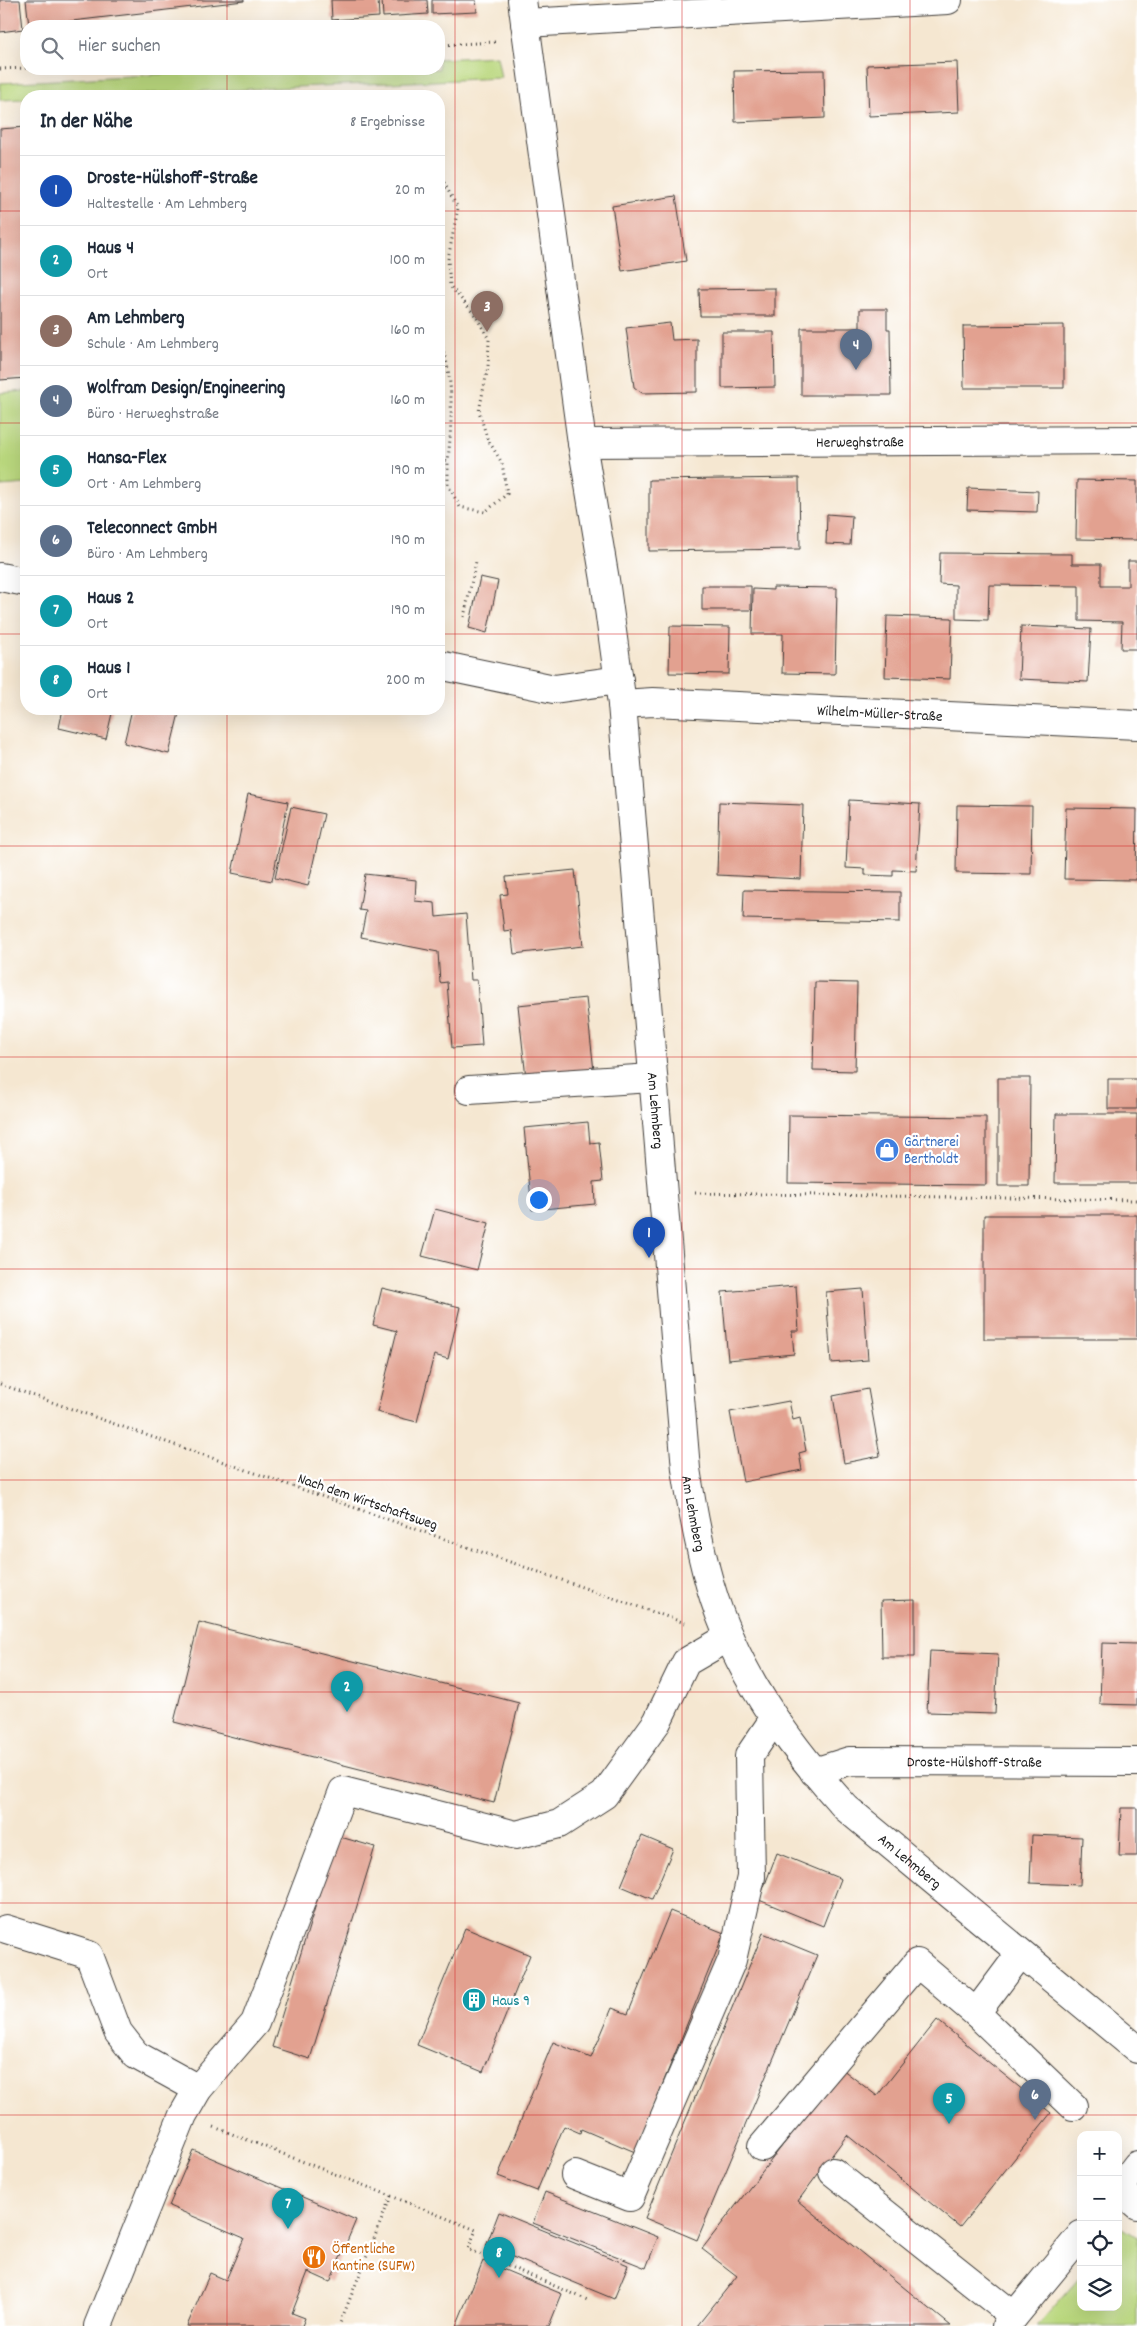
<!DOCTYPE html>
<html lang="de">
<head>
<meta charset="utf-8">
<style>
  :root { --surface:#fff; --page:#f2f2f3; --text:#1f2937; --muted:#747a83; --line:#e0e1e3; --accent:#b45309 }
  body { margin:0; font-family:Dekko,sans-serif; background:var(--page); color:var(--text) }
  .controls { position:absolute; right:15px; bottom:15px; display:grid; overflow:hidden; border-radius:10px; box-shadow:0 5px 20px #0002 }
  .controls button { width:45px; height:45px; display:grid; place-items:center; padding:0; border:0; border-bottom:1px solid var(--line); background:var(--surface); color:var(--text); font:25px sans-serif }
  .you { position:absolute; left:538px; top:1199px; width:18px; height:18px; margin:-12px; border:4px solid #fff; border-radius:50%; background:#1a73e8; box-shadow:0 0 0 8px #1a73e833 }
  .badge { display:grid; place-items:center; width:32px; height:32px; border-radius:50%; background:var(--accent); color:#fff; font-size:16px; font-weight:700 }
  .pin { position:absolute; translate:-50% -41px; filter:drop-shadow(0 1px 2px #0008) }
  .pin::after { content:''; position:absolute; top:26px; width:18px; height:15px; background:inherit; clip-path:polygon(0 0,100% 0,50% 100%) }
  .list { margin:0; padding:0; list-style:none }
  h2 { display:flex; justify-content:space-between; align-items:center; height:65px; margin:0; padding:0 20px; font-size:21px }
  h2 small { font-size:16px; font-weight:400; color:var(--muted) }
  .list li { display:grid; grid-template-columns:32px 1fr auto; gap:15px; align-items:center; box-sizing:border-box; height:70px; padding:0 20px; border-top:1px solid var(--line) }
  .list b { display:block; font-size:19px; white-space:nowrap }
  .list p { margin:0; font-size:16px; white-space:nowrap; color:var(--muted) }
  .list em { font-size:16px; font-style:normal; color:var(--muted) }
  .icon { flex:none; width:28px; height:28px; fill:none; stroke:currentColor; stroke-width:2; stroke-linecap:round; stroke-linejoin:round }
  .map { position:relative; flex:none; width:1137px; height:2326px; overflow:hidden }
  .search { position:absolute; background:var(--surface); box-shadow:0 5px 20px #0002; left:20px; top:20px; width:425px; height:55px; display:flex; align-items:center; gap:12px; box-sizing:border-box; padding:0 18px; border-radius:20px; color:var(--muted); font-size:19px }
  .panel { position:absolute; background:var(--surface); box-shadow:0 5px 20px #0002; left:20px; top:90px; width:425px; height:625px; border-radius:20px }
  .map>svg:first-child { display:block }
</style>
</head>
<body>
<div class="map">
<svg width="1137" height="2326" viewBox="0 0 1137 2326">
  <rect width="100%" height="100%" fill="#fff"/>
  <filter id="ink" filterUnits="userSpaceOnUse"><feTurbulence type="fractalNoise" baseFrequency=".02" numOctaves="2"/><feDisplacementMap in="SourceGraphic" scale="10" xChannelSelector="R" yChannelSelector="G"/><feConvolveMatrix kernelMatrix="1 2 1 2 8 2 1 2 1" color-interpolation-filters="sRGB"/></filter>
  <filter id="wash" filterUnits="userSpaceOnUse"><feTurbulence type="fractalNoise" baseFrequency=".0096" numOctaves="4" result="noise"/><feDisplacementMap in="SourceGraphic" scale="20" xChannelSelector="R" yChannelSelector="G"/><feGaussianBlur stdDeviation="1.12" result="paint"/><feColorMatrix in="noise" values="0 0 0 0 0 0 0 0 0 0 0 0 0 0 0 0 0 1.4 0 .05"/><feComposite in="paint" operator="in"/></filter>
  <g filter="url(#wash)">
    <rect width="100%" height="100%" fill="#f5e7d1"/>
    <path fill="#b9d77d" stroke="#6a7a4c" d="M497 56 501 78 92 96H26V99L0 100V83L258 69H439V59Z
      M26 391V484L0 486V393Z
      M1123 2228 1137 2237V2326H1037L1081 2276V2307H1118V2234Z"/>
    <g id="blocks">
      <path fill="#e2a190" d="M0 0H20L23 29 0 32Z
        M26 0H244V1L29 26Z
        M331 0H378L379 17 332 20Z
        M382 0H427L428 14 383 17Z
        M432 0H476L477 12 432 14Z
        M957 62 959 112 869 116 867 65Z
        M824 70 825 118 735 122 734 71Z
        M26 127V378L0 380V129Z
        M676 196 686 261 622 271 612 206Z
        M775 288V316H700L699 289Z
        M860 309H887V329H890L891 395H801V328H860Z
        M670 323 672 340 697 339V392L642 393 634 387 626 328Z
        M1064 325V388H964L963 326Z
        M722 332H774L775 387 722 388Z
        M799 478 800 549 649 551V480Z
        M1077 480 1137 481V540L1076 539Z
        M968 488 1038 491 1037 512 967 510Z
        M827 514 852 516 850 545 826 544Z
        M940 553 1072 554V564H1101V586H1128V561H1137V649H1121L1122 622 1079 621V586L989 585 988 620 956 619V585L939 584Z
        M480 577 498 581 487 633 469 628Z
        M702 586H751V610H702Z
        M773 587 837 588 835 674 782 673 783 634H752L753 589 773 590Z
        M887 616 952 618 950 679 885 677Z
        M670 626 730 627 729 674 669 673Z
        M1021 626 1091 629 1088 682 1019 679Z
        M63 709H113L106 739 59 728Z
        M132 709H180L169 754 124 743Z
        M248 794 288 802 272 881 232 873Z
        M849 800 920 804 916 871 893 870V876L865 875V869L846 868Z
        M719 802 803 805 801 879 717 875Z
        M957 805 1032 806 1031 874 956 873Z
        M291 807 324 814 308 886 275 878Z
        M1066 808 1137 809 1136 880 1064 879Z
        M575 870 583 946 514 954 511 930 504 931 500 895 508 894 506 877Z
        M365 874 416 880 415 901 435 903 436 917 466 914 471 980H477L482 1046 452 1048 447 982 440 983 438 952 361 937 366 911 359 910Z
        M744 890 900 892V922L743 919Z
        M815 982 857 983 855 1071 813 1070Z
        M586 998 594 1071 526 1078 518 1005Z
        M998 1078H1030L1029 1186H998Z
        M1108 1079H1137V1109H1108Z
        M1056 1114H1137V1183H1055Z
        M789 1115 986 1117V1185L788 1183Z
        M588 1122 590 1143 599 1142 603 1181 594 1182 595 1204 532 1210 524 1128Z
        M435 1209 489 1223 477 1270 422 1256Z
        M984 1215H1137V1339H984Z
        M796 1286 799 1331H792L794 1354 728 1360 722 1292Z
        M382 1288 460 1307 448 1359 434 1355 417 1422 377 1412 397 1331 373 1325Z
        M863 1289 868 1360 831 1363 826 1292Z
        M868 1389 880 1456 844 1463 833 1396Z
        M789 1401 793 1420 800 1418 806 1451 799 1453 802 1470 743 1482 730 1412Z
        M915 1600V1657H882L881 1601Z
        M199 1622 519 1703 494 1803 174 1722Z
        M1102 1643 1137 1644V1705L1100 1704Z
        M930 1651 998 1654 995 1714 927 1712Z
        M1121 1808H1137V1856H1119Z
        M1032 1835 1082 1837 1080 1885 1030 1883Z
        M337 1836 375 1847 310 2059 272 2047Z
        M642 1836 673 1849 652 1899 621 1886Z
        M777 1853 841 1879 823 1926 759 1900Z
        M670 1911 724 1933 635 2152 581 2129 580 2133 564 2126 537 2191 498 2176 553 2042 591 2058 612 2008 628 2014Z
        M465 1928 530 1955 483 2072 417 2045Z
        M763 1933 817 1955 697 2240 645 2218Z
        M937 2020 1051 2113 960 2227 847 2135 798 2201 951 2326H697L737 2276 702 2249 842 2069 877 2096Z
        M193 2150 356 2220 330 2282 308 2272 292 2313 305 2318 302 2326H187L210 2273 226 2280 244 2238 169 2206Z
        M545 2192 658 2237 646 2268 533 2223Z
        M499 2212 628 2265 614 2299 486 2246Z
        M483 2261 562 2294 549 2326H456Z"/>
    </g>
  </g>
  <g filter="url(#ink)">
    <use href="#blocks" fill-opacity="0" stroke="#3d3a37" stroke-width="1"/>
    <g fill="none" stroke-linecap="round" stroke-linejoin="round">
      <g stroke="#3d3a37" stroke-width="30">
        <g id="minor">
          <path id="s1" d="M522 0 582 443 605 580 622 704 686 1469C692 1508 699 1547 710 1585 735 1671 787 1743 846 1808L1137 2049"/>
          <path d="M525 23 948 0"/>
          <path id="s2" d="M582 443 1137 440"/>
          <path d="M0 577 26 582"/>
          <path d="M439 665 554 689 619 680"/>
          <path id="s3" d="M622 704 653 702 1137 725"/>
          <path d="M469 1090 652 1078"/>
          <path id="s4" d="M814 1772 849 1761 1137 1762"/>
          <path d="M6 1929 89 1955 118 2032 136 2055 198 2089"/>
          <path d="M976 2013 1073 2106"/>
          <path d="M762 2147 917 1963 976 2013 1020 1954"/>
          <path d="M833 2172 1014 2316"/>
          <path d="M575 2175 630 2197 732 1960 751 1877 749 1756 774 1719"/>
          <path d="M1119 2189 1137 2205"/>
          <path d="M1118 2190 1137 2165"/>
          <path d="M98 2326 183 2115 198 2089 255 2023 343 1791 516 1835 559 1824 604 1795 657 1722 686 1662 729 1637"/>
          <path d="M1006 2326 1081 2235"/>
        </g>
      </g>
      <path stroke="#3d3a37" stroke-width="3" stroke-dasharray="1 4" stroke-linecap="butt" d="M439 45 496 42
        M0 69 26 68
        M439 181 444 183 458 208 448 259 450 286 475 315 489 339 488 367 479 411 487 438 502 463 507 494 485 512 460 507 448 485V461L439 458
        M439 338C455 377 452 420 448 461
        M464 617 476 562
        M695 1193 1137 1200
        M0 1384 685 1623
        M214 2127 391 2196 339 2326
        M391 2196 476 2230 468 2249 590 2301"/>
      <use href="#minor" stroke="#fff" stroke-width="28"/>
    </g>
  </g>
  <path fill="none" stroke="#d62828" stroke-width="1" stroke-opacity="0.55" d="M227 0V26M455 0V2326M682 0V2326M910 0V2326M227 69V96M0 211H26M439 211H1137M0 423H26M439 423H1137M0 634H26M439 634H1137M227 709V2326M0 846H1137M0 1057H1137M0 1269H1137M0 1480H1137M0 1692H1137M0 1903H1137M0 2115H1137"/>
  <defs>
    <g id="shop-disc" transform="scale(1.25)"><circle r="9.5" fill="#3f7fe0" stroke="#fff"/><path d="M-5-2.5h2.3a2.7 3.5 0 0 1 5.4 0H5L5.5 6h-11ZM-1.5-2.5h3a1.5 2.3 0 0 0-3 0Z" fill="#fff"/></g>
    <g id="building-disc" transform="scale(1.25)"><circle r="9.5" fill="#0f9aa8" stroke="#fff"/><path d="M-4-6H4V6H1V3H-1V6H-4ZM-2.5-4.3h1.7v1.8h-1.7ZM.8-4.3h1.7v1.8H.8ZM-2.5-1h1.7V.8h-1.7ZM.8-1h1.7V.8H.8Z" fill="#fff"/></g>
    <g id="restaurant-disc" transform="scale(1.25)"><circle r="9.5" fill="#e8710a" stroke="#fff"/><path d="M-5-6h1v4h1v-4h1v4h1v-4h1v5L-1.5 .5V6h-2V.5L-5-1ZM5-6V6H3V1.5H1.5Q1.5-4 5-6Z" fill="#fff"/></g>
  </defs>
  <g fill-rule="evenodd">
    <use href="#shop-disc" x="887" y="1150"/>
    <use href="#building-disc" x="474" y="2000"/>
    <use href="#restaurant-disc" x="314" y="2257"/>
  </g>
  <g text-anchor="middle" stroke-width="4.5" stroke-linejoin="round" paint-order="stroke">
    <g font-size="15" fill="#1c1c1c" stroke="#fff">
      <text dy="5" stroke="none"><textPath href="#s2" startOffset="278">Herweghstraße</textPath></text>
      <text dy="5" stroke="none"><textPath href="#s3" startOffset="258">Wilhelm-Müller-Straße</textPath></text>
      <text dy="5" stroke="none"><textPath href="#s1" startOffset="1119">Am Lehmberg</textPath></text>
      <text transform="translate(368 1501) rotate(19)" y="5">Nach dem Wirtschaftsweg</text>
      <text dy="5" stroke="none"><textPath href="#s1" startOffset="1524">Am Lehmberg</textPath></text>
      <text dy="5" stroke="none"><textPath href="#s4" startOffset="162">Droste-Hülshoff-Straße</textPath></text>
      <text dy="5" stroke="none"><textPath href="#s1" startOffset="1944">Am Lehmberg</textPath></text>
    </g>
    <g font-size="15" fill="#366cbe" stroke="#fff" text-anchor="start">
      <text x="904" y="1146">Gärtnerei<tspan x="904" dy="17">Bertholdt</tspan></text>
    </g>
    <g font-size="15" fill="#0d838f" stroke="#fff" text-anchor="start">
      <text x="492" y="2005">Haus 9</text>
    </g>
    <g font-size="15" fill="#c56008" stroke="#fff" text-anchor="start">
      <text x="332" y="2253">Öffentliche<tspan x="332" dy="17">Kantine (SUFW)</tspan></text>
    </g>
  </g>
</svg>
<div class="controls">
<button>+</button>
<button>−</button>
<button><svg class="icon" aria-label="locate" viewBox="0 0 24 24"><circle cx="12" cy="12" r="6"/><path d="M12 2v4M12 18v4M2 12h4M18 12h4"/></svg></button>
<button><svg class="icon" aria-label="layers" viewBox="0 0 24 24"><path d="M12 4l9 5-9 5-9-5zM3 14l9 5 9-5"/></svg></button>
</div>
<div class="you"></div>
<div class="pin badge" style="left:649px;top:1258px;background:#1a4fb4">1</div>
<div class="pin badge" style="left:347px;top:1712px;background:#0f9aa8">2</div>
<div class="pin badge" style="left:487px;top:332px;background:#8d6e63">3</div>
<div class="pin badge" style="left:856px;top:370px;background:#5c6f8a">4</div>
<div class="pin badge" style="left:949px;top:2124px;background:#0f9aa8">5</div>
<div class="pin badge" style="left:1035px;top:2120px;background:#5c6f8a">6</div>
<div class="pin badge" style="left:288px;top:2229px;background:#0f9aa8">7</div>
<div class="pin badge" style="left:499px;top:2278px;background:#0f9aa8">8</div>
<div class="search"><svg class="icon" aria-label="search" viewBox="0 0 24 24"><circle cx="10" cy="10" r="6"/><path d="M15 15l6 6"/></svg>Hier suchen</div>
<section class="panel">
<h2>In der Nähe<small>8 Ergebnisse</small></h2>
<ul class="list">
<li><span class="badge" style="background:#1a4fb4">1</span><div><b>Droste-Hülshoff-Straße</b><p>Haltestelle · Am Lehmberg</p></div><em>20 m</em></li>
<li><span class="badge" style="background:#0f9aa8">2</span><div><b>Haus 4</b><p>Ort</p></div><em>100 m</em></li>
<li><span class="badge" style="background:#8d6e63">3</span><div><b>Am Lehmberg</b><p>Schule · Am Lehmberg</p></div><em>160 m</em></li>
<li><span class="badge" style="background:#5c6f8a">4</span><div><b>Wolfram Design/Engineering</b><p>Büro · Herweghstraße</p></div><em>160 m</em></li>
<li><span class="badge" style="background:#0f9aa8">5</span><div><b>Hansa-Flex</b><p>Ort · Am Lehmberg</p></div><em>190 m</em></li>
<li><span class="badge" style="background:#5c6f8a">6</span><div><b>Teleconnect GmbH</b><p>Büro · Am Lehmberg</p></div><em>190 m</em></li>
<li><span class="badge" style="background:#0f9aa8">7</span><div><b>Haus 2</b><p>Ort</p></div><em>190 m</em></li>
<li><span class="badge" style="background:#0f9aa8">8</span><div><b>Haus 1</b><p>Ort</p></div><em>200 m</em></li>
</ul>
</section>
</div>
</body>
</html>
